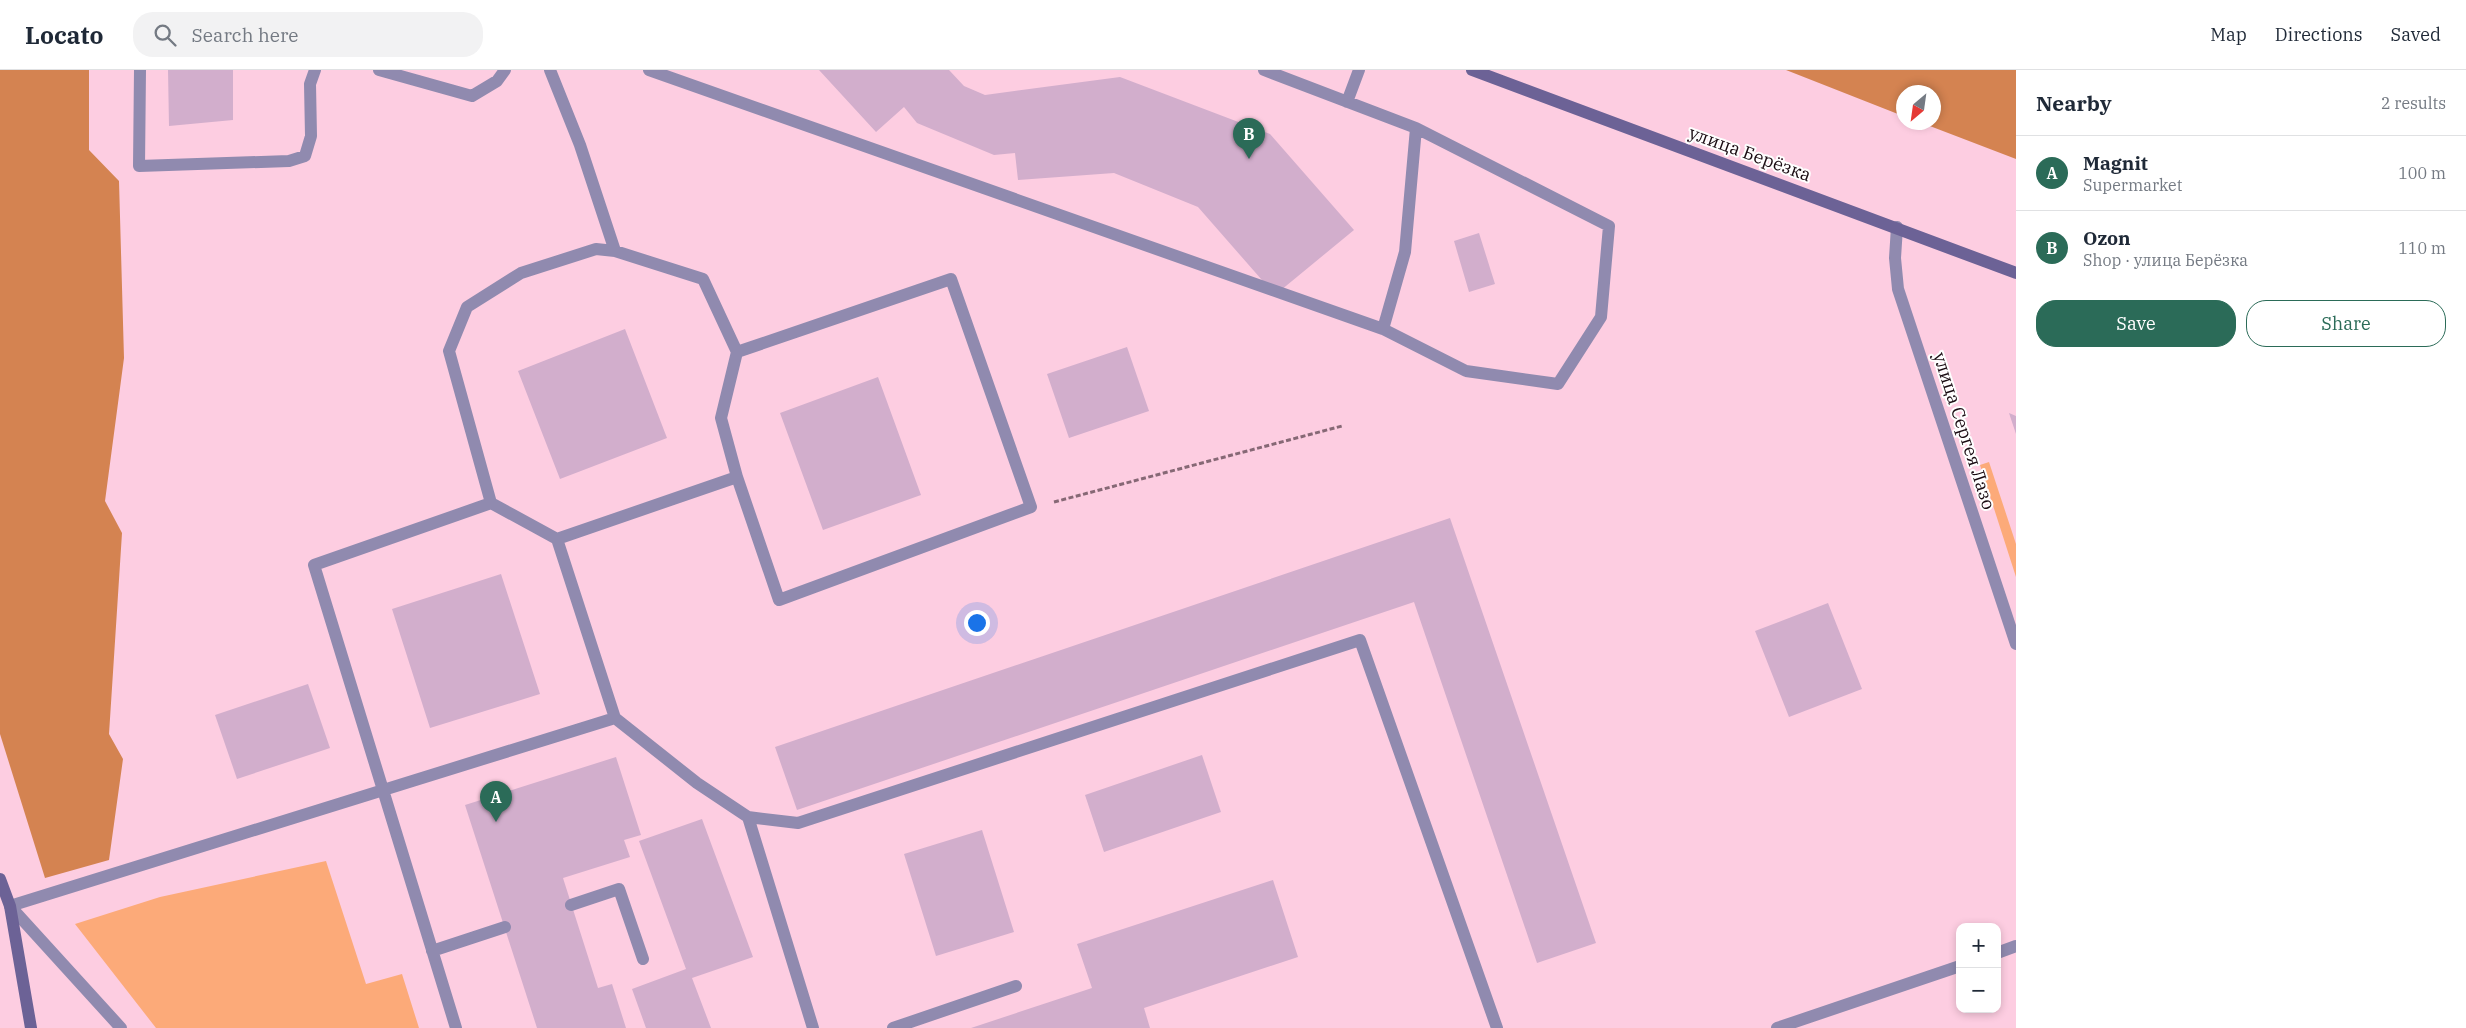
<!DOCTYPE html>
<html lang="en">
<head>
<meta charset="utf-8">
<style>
  :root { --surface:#fff; --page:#f2f2f3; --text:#1f2937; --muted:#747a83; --line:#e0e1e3; --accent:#2b6b58 }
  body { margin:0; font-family:"IBM Plex Serif",serif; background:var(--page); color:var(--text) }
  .controls { position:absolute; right:15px; bottom:15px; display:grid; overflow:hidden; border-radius:10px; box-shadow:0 2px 8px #0003 }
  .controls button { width:45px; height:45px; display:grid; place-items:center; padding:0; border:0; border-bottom:1px solid var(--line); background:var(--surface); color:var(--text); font:25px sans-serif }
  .compass { position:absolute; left:1896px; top:15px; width:45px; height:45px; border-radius:50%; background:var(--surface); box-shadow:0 2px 8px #0003; rotate:209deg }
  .you { position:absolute; left:976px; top:552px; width:18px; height:18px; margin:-12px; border:4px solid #fff; border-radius:50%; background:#1a73e8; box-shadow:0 0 0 8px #1a73e833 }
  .badge { display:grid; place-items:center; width:32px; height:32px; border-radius:50%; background:var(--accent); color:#fff; font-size:16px; font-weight:700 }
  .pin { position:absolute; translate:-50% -41px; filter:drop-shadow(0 1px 2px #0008) }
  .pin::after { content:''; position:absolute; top:26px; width:18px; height:15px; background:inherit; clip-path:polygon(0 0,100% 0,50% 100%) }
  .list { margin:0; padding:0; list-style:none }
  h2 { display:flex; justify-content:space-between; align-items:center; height:65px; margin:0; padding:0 20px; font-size:21px }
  h2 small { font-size:16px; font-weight:400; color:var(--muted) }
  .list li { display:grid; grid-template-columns:32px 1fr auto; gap:15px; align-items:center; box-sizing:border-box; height:75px; padding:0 20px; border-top:1px solid var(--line) }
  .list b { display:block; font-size:19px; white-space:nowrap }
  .list p { margin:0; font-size:16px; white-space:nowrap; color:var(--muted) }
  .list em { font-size:16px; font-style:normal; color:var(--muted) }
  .actions { display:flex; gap:10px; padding:15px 20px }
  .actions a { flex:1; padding:11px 0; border:1px solid var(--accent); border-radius:20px; text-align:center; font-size:18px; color:var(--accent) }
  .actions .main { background:var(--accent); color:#fff }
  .icon { flex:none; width:28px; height:28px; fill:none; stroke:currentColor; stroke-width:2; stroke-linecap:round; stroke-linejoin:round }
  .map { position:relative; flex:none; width:2016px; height:958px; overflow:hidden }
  header { display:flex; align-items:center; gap:30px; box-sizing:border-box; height:70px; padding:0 25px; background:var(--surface); border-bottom:1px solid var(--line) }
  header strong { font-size:24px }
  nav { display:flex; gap:28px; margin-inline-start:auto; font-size:18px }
  .search { width:350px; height:45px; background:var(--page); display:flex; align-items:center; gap:12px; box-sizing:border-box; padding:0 18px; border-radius:20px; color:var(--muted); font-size:19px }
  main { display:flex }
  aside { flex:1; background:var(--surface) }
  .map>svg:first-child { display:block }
</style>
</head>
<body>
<header>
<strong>Locato</strong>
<div class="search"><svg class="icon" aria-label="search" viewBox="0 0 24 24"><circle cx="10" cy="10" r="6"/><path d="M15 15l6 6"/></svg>Search here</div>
<nav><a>Map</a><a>Directions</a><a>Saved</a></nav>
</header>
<main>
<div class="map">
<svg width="2016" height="958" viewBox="0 0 2016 958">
  <rect width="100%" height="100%" fill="#fdcde1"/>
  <path fill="#fcaa79" d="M1989 392 2016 474V507L1980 395Z
    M326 791 366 914 402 904 419 958H156L75 854 160 827Z"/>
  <path fill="#d48351" d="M0 0H89V80L119 111 124 288 105 431 122 463 109 664 123 689 109 790 45 808 0 664Z
    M1786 0H2016V89L1922 53 1934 52V22H1904L1903 46Z"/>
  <path fill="#d2aecc" d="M168 0H233V50L169 56Z
    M819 0H949L964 16 985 25 1120 7 1270 64 1354 160 1275 225 1198 137 1114 103 1018 110 1015 83 994 85 917 53 904 37 876 62Z
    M1479 163 1495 214 1469 222 1454 171Z
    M625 259 667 368 560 409 518 301Z
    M1127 277 1149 341 1069 368 1047 304Z
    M878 307 921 425 823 460 780 343Z
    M2009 343 2016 346V364Z
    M1450 448 1596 873 1537 893 1414 532 797 740 775 677Z
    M501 504 540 624 430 658 392 539Z
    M1828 533 1862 619 1789 647 1755 561Z
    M308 614 330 678 237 709 215 645Z
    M1202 685 1221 742 1104 782 1085 725Z
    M616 687 641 765 624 770 630 787 563 808 598 918 612 914 626 958H537L465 735Z
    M702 749 753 887 692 908 711 958H646L632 919 686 899 639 771Z
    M982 760 1014 862 936 886 904 784Z
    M1273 810 1298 887 1144 938 1150 958H971L1092 918 1077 874Z"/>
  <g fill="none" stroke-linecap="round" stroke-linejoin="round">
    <path stroke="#866875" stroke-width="3" stroke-dasharray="5 2.5" stroke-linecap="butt" d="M1054 432 1342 356"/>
    <path stroke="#908aaf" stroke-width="12" d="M140 0 139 96 289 91 305 86 311 66 310 14 315 0
      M379 0 472 26 497 11 505 0
      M550 0 580 75 615 181
      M649 0 1383 259 1466 301 1558 314 1601 247 1609 156 1416 58 1264 0
      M1347 32 1359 0
      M1383 259 1405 182 1416 58
      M491 433 449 281 467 237 521 203 596 179 615 181 703 209 737 282
      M615 648 697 713 748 747 798 753 1360 570 1497 958
      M748 747 813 958
      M571 835 619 819 643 889
      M10 836 615 648 557 469 737 407 779 530 1031 437 951 209 737 282 721 348 737 407
      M432 881 505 857
      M1997 883 2016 876
      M456 958 314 495 491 433 557 469
      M893 958 1016 916
      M1777 958 1960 896"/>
    <path stroke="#908aaf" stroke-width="12" d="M1897 157 1895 188 1898 219 2016 574
      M10 836 121 958"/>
    <path stroke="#6c6296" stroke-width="12" d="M1472 0 2016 203
      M0 809 10 836 31 958"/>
  </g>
  <g text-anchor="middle" stroke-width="4" stroke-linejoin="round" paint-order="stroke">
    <g font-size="18" fill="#190a11" stroke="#fefefe">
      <text transform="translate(1750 84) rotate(20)" y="6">улица Берёзка</text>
      <text transform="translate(1964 361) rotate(72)" y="6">улица Сергея Лазо</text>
    </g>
  </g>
</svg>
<div class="controls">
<button>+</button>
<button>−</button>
</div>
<svg class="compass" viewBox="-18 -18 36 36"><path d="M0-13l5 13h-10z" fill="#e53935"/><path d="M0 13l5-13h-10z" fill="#747a83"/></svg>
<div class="you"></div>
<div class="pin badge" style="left:496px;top:752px">A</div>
<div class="pin badge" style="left:1249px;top:89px">B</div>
</div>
<aside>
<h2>Nearby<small>2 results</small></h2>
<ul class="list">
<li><span class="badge">A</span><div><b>Magnit</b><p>Supermarket</p></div><em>100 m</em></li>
<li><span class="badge">B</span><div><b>Ozon</b><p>Shop · улица Берёзка</p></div><em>110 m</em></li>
</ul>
<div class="actions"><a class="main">Save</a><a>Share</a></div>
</aside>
</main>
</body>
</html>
